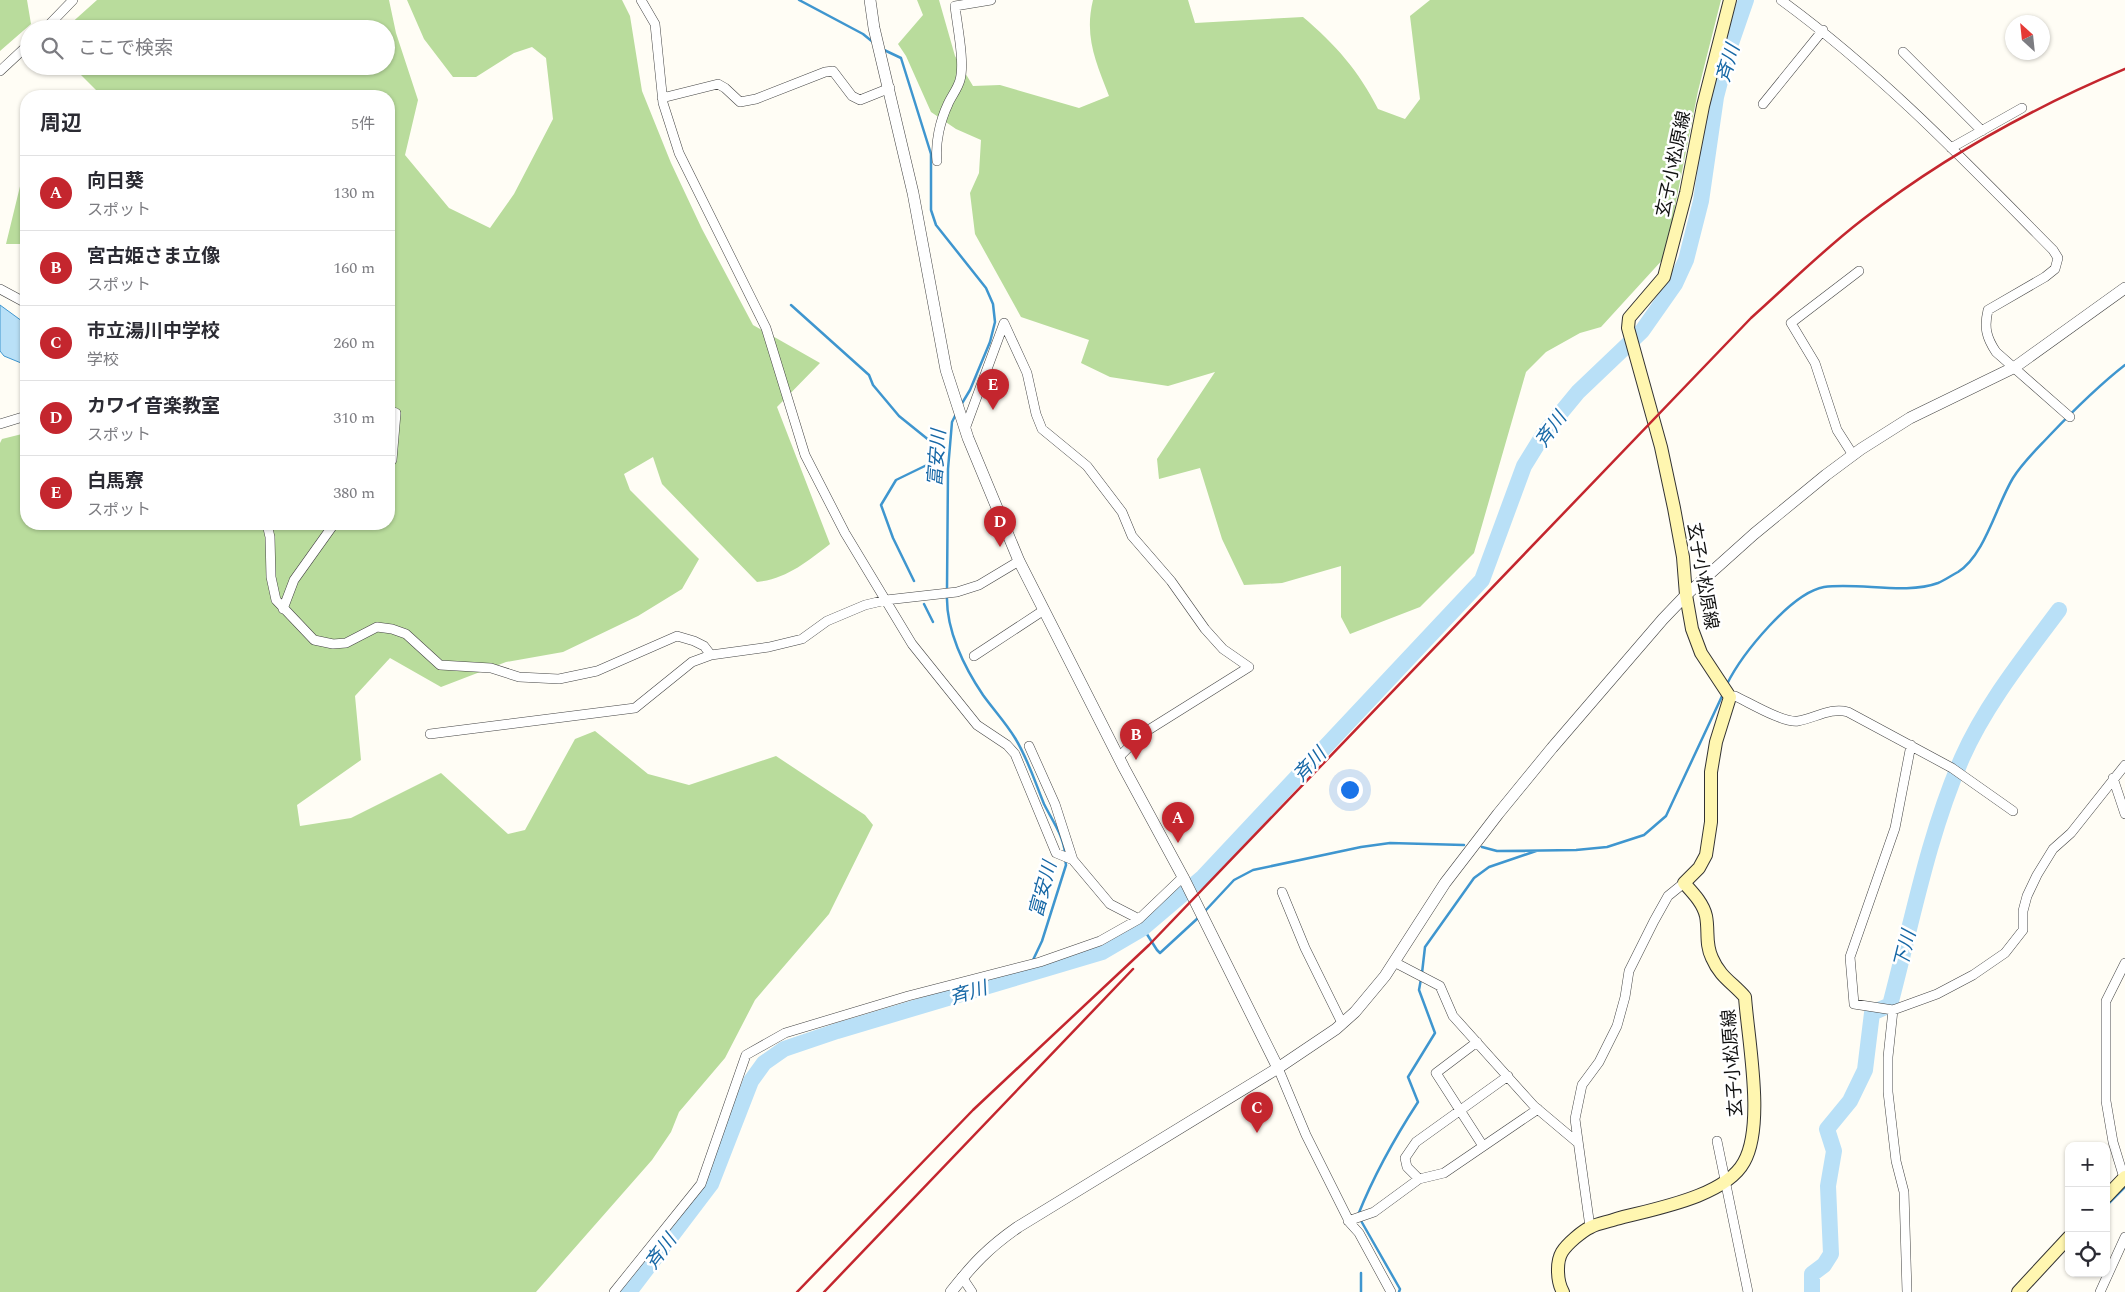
<!DOCTYPE html>
<html lang="ja">
<head>
<meta charset="utf-8">
<style>
  :root { --surface:#fff; --page:#f2f2f3; --text:#2b2b33; --muted:#7c7c81; --line:#e1e1e2; --accent:#c4262e }
  body { margin:0; font-family:Spectral,"Noto Sans JP",serif; background:var(--page); color:var(--text) }
  .controls { position:absolute; right:15px; bottom:15px; display:grid; overflow:hidden; border-radius:10px; box-shadow:0 1px 4px #0004 }
  .controls button { width:45px; height:45px; display:grid; place-items:center; padding:0; border:0; border-bottom:1px solid var(--line); background:var(--surface); color:var(--text); font:25px sans-serif }
  .compass { position:absolute; left:2005px; top:15px; width:45px; height:45px; border-radius:50%; background:var(--surface); box-shadow:0 1px 4px #0004; rotate:333deg }
  .you { position:absolute; left:1349px; top:789px; width:18px; height:18px; margin:-12px; border:4px solid #fff; border-radius:50%; background:#1a73e8; box-shadow:0 0 0 8px #1a73e833 }
  .badge { display:grid; place-items:center; width:32px; height:32px; border-radius:50%; background:var(--accent); color:#fff; font-size:16px; font-weight:700 }
  .pin { position:absolute; translate:-50% -41px; filter:drop-shadow(0 1px 2px #0008) }
  .pin::after { content:''; position:absolute; top:26px; width:18px; height:15px; background:inherit; clip-path:polygon(0 0,100% 0,50% 100%) }
  .list { margin:0; padding:0; list-style:none }
  h2 { display:flex; justify-content:space-between; align-items:center; height:65px; margin:0; padding:0 20px; font-size:21px }
  h2 small { font-size:16px; font-weight:400; color:var(--muted) }
  .list li { display:grid; grid-template-columns:32px 1fr auto; gap:15px; align-items:center; box-sizing:border-box; height:75px; padding:0 20px; border-top:1px solid var(--line) }
  .list b { display:block; font-size:19px; white-space:nowrap }
  .list p { margin:0; font-size:16px; white-space:nowrap; color:var(--muted) }
  .list em { font-size:16px; font-style:normal; color:var(--muted) }
  .icon { flex:none; width:28px; height:28px; fill:none; stroke:currentColor; stroke-width:2; stroke-linecap:round; stroke-linejoin:round }
  .map { position:relative; flex:none; width:2125px; height:1292px; overflow:hidden }
  .search { position:absolute; background:var(--surface); box-shadow:0 1px 4px #0004; left:20px; top:20px; width:375px; height:55px; display:flex; align-items:center; gap:12px; box-sizing:border-box; padding:0 18px; border-radius:28px; color:var(--muted); font-size:19px }
  .panel { position:absolute; background:var(--surface); box-shadow:0 1px 4px #0004; left:20px; top:90px; width:375px; height:440px; border-radius:20px }
  .map>svg:first-child { display:block }
</style>
</head>
<body>
<div class="map">
<svg width="2125" height="1292" viewBox="0 0 2125 1292">
  <rect width="100%" height="100%" fill="#fffdf5"/>
  <path fill="#b9dc9c" d="M0 0H27L31 24 0 51Z
    M97 0H389L396 33 418 100 405 155 449 208 490 228 514 194 553 119 546 58 532 47 514 53 476 77H453L424 39 407 0H622L630 16 642 91 671 163 702 229 753 325 820 363 777 407 830 544C807 562 786 579 757 582L662 484 653 457 624 474 630 490 699 559 682 589 638 616 563 652 506 662 441 687 390 658 355 696 361 760 297 805 300 826 351 818 441 773 508 834 525 830 575 739 595 731 648 774 689 785 776 756 865 815 873 825 829 914 755 1000 725 1058 679 1112 671 1132 652 1160 536 1292H0V443L2 439 26 433V524H389V96H102L72 66H386V29H67L68 26Z
    M917 0H939L955 56 973 86 1000 85 1079 108 1109 96C1096 62 1084 37 1093 0H1188L1195 23 1303 17C1335 44 1359 71 1378 109L1405 119 1420 99 1410 16 1430 0H1721L1698 91 1665 257 1601 327 1580 333 1546 352 1526 372 1474 553 1420 607 1350 634 1341 617V566L1282 583 1244 585 1222 539 1200 468 1159 479 1157 459 1215 372 1168 386 1110 377 1081 363 1089 340 1021 317 975 234 970 193 979 173 981 140 956 129 931 112 906 56 898 44 923 15Z
    M26 172V199L20 200 26 230V244H6L23 174Z"/>
  <path fill="#b9e0f7" stroke="#3f96cf" d="M0 305 26 324V365L4 356 0 351Z"/>
  <g fill="none" stroke-linecap="round" stroke-linejoin="round">
    <path stroke="#3f96cf" stroke-width="2.5" d="M799 0 863 34 874 43
      M882 49 901 58 931 154V210L936 225 986 288 993 304 995 322 990 342 970 390 961 405
      M791 305 869 375 873 385 899 416 930 441 935 451 933 462 896 480 881 505 893 538 914 581
      M947 590 948 469 952 422 956 414
      M947 596C946 630 964 667 983 695 993 709 1006 723 1015 738 1028 759 1035 782 1044 804 1052 820 1063 835 1065 853
      M924 604 933 622
      M1727 684C1742 654 1791 593 1824 587 1858 582 1906 595 1938 583 1945 580 1952 575 1958 572 1985 555 1996 506 2013 478 2023 462 2037 449 2050 435 2074 410 2098 386 2125 365
      M1482 847 1497 851 1576 850 1607 847 1644 835 1666 816 1723 694
      M1206 910 1234 880 1253 870 1361 847 1390 843 1464 845
      M1143 928 1157 950 1160 953 1198 918
      M1033 960 1042 941 1066 865 1065 859
      M1422 973 1425 947 1474 878 1489 867 1536 851
      M1027 974 1030 967
      M2106 1206 2125 1187
      M1358 1215C1374 1175 1394 1139 1418 1102L1408 1077 1435 1033 1419 990 1421 979
      M1360 1219 1400 1289 1399 1292
      M1361 1292V1273"/>
    <path stroke="#b9e0f7" stroke-width="16" d="M629 1292 711 1184 751 1081 764 1063 784 1049 837 1031 1102 952 1143 928 1203 877 1482 580 1524 466 1545 432 1578 392 1642 331 1675 284 1686 260 1701 201 1716 97 1727 55 1746 0
      M1812 1292V1274L1824 1265 1831 1254 1828 1186 1834 1151 1827 1129 1850 1101 1865 1070 1872 1013 1890 1005C1912 922 1928 836 1962 758 1986 704 2024 657 2059 610"/>
    <g stroke="#444" stroke-width="10">
      <path id="minor" d="M641 0 655 24 663 103 679 153 766 328 805 455 845 533 912 644 977 725 1007 745 1015 754 1056 853 1073 860
        M1781 0C1881 73 1966 162 2053 250L2058 258 2055 269 2045 277 1988 310C1984 327 1986 337 1996 352L2070 417
        M45 29 73 0
        M1903 52 1982 131
        M0 71 29 44
        M662 98 718 84 725 88 740 102 756 99 825 72 833 71 852 96 860 100 890 88
        M1763 104 1823 30
        M1951 148 2022 108
        M937 161C935 143 940 121 948 104 951 97 958 88 960 80 965 62 957 25 955 6L991 0
        M0 289 26 303
        M1004 323 1027 373 1036 414 1042 429 1087 466 1122 512 1132 536 1171 581 1205 629 1223 649 1249 667 1142 734 1119 757
        M389 410 396 413 392 460 389 464
        M0 424 26 416
        M965 429 1004 323
        M1853 455 1837 430 1815 363 1791 323 1859 271
        M267 524 270 537 271 577 276 600 314 640 333 644 346 643 377 627 392 629 406 634 440 665 491 668 519 677 559 679 597 671 677 636 694 641 704 646 711 655
        M283 609 294 580 334 524
        M974 656 1044 610
        M1730 697 1735 696C1750 703 1783 723 1798 721 1815 718 1831 707 1848 712L1952 768 2013 811
        M430 734 635 708 692 662 711 655 769 647 802 639 827 621 865 605 886 600 957 592 979 585 1019 561
        M1911 745 1895 828 1850 957 1854 1004 1893 1010 1937 994 1973 975 2005 953 2023 930V911L2027 896 2037 875 2053 849 2071 833 2125 765
        M1029 746 1055 804 1073 860 1110 904 1139 919
        M2113 778 2125 814
        M1282 892 1305 948 1342 1023
        M1394 962 1440 986 1453 1016 1534 1106 1578 1143
        M1893 1010 1888 1057V1092L1896 1161 1904 1192 1907 1292
        M1477 1042 1436 1073 1483 1146
        M1278 1068 1306 1135 1350 1223 1359 1233 1391 1292
        M1508 1076 1416 1142 1405 1158 1407 1167 1419 1179 1444 1173 1538 1109
        M1717 1141 1748 1292
        M2124 1178 2113 1142 2106 1101V1001L2125 963
        M1348 1221 1374 1212 1419 1179
        M1590 1227 1575 1119 1582 1085 1599 1062 1617 1026 1625 997 1629 971 1654 921 1668 896 1684 883
        M962 1277 972 1292
        M614 1292 701 1184 746 1055 785 1033 908 996 1040 962 1100 941 1139 919 1183 877
        M2100 1292 2125 1237"/>
    </g>
    <g stroke="#444" stroke-width="12">
      <path id="tertiary" d="M870 0 874 28 913 193 946 370 968 438 1019 561 1124 768 1183 877 1278 1068
        M951 1292C973 1264 988 1248 1018 1227L1278 1068 1336 1029 1355 1012 1385 976 1445 883 1498 814 1552 748 1663 619 1686 595 1754 534 1826 475 1861 449 1910 418 2015 367 2125 288"/>
    </g>
    <g stroke="#333" stroke-width="14">
      <path id="secondary" d="M2106 1197 2125 1177
        M1563 1292C1557 1282 1556 1262 1562 1252 1567 1244 1582 1231 1591 1227 1598 1223 1608 1222 1616 1219 1653 1209 1725 1197 1744 1162 1765 1125 1748 1040 1745 997 1733 983 1720 977 1712 958 1705 944 1709 931 1706 916 1703 903 1693 893 1684 883L1699 868 1706 855 1711 822V772L1716 742 1730 697 1701 653 1692 629 1686 595 1683 557 1674 508 1661 447 1628 328 1629 318 1664 277 1686 193 1703 106 1730 0
        M2018 1292 2069 1237"/>
    </g>
    <use href="#minor" stroke="#fff" stroke-width="9"/>
    <use href="#tertiary" stroke="#fff" stroke-width="11"/>
    <use href="#secondary" stroke="#fff6b0" stroke-width="12"/>
    <path stroke="#c4262e" stroke-width="2.5" d="M797 1292 973 1110 1149 945 1751 318C1788 285 1823 250 1862 220 1942 158 2032 108 2125 69
      M824 1292 1133 969"/>
  </g>
  <g text-anchor="middle" stroke-width="5" stroke-linejoin="round" paint-order="stroke">
    <g font-size="18" fill="#111" stroke="#fff">
      <text transform="translate(1673 164) rotate(-78)" y="6">玄子小松原線</text>
      <text transform="translate(1703 576) rotate(80)" y="6">玄子小松原線</text>
      <text transform="translate(1732 1063) rotate(-94)" y="6">玄子小松原線</text>
    </g>
    <g font-size="19" font-style="italic" fill="#1768a6" stroke="#fff">
      <text transform="translate(1727 63) rotate(-73)" y="7">斉川</text>
      <text transform="translate(1550 429) rotate(-54)" y="7">斉川</text>
      <text transform="translate(936 458) rotate(-86)" y="7">富安川</text>
      <text transform="translate(1309 764) rotate(-47)" y="7">斉川</text>
      <text transform="translate(1042 889) rotate(-75)" y="7">富安川</text>
      <text transform="translate(1904 949) rotate(-76)" y="7">下川</text>
      <text transform="translate(968 992) rotate(-17)" y="7">斉川</text>
      <text transform="translate(660 1251) rotate(-53)" y="7">斉川</text>
    </g>
  </g>
</svg>
<div class="controls">
<button>+</button>
<button>−</button>
<button><svg class="icon" aria-label="locate" viewBox="0 0 24 24"><circle cx="12" cy="12" r="6"/><path d="M12 2v4M12 18v4M2 12h4M18 12h4"/></svg></button>
</div>
<svg class="compass" viewBox="-18 -18 36 36"><path d="M0-13l5 13h-10z" fill="#e53935"/><path d="M0 13l5-13h-10z" fill="#7c7c81"/></svg>
<div class="you"></div>
<div class="pin badge" style="left:1178px;top:843px">A</div>
<div class="pin badge" style="left:1136px;top:760px">B</div>
<div class="pin badge" style="left:1257px;top:1133px">C</div>
<div class="pin badge" style="left:1000px;top:547px">D</div>
<div class="pin badge" style="left:993px;top:410px">E</div>
<div class="search"><svg class="icon" aria-label="search" viewBox="0 0 24 24"><circle cx="10" cy="10" r="6"/><path d="M15 15l6 6"/></svg>ここで検索</div>
<section class="panel">
<h2>周辺<small>5件</small></h2>
<ul class="list">
<li><span class="badge">A</span><div><b>向日葵</b><p>スポット</p></div><em>130 m</em></li>
<li><span class="badge">B</span><div><b>宮古姫さま立像</b><p>スポット</p></div><em>160 m</em></li>
<li><span class="badge">C</span><div><b>市立湯川中学校</b><p>学校</p></div><em>260 m</em></li>
<li><span class="badge">D</span><div><b>カワイ音楽教室</b><p>スポット</p></div><em>310 m</em></li>
<li><span class="badge">E</span><div><b>白馬寮</b><p>スポット</p></div><em>380 m</em></li>
</ul>
</section>
</div>
</body>
</html>
